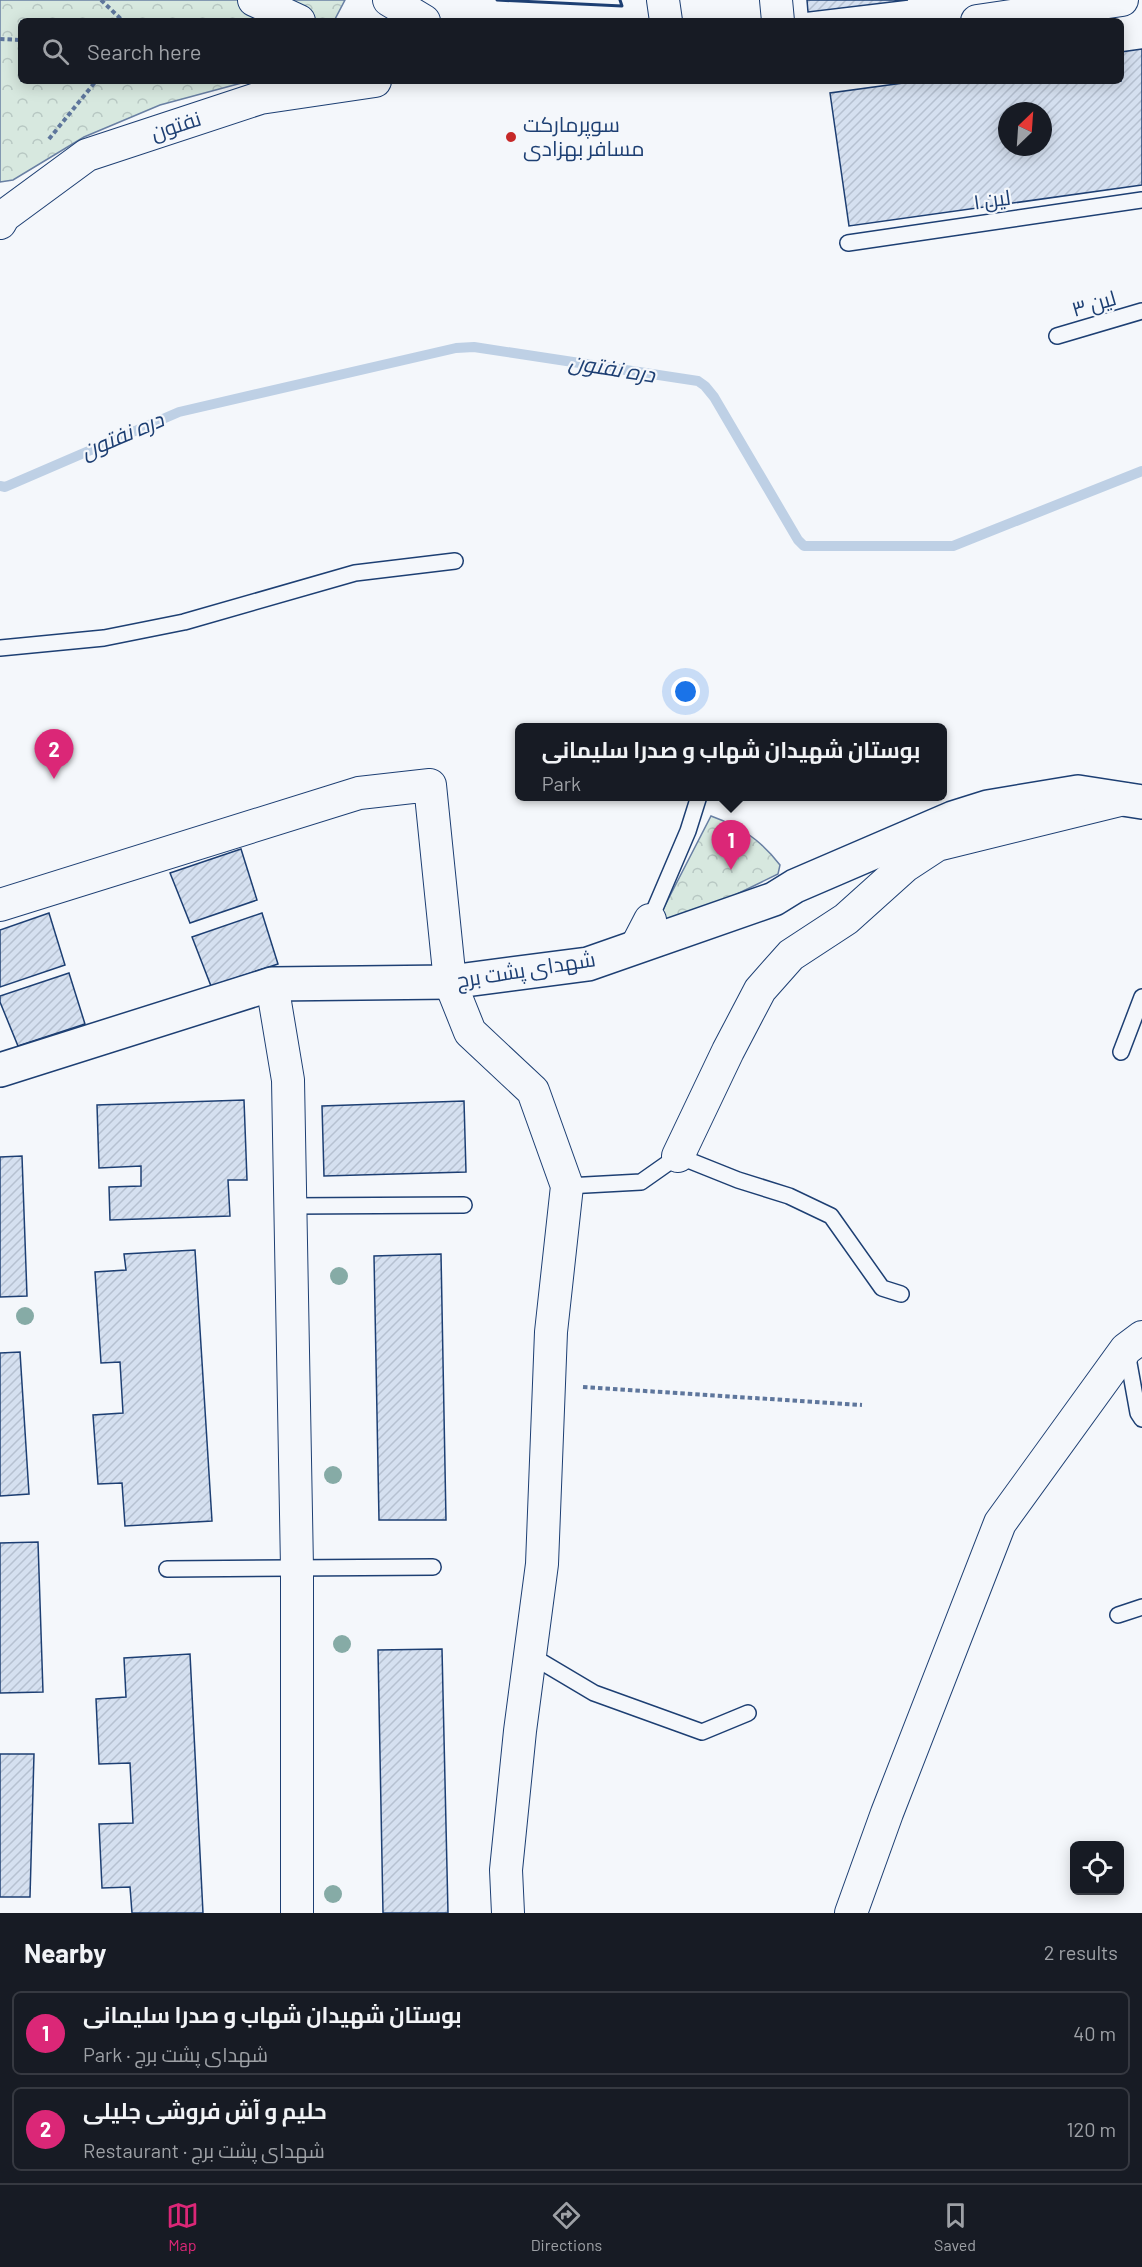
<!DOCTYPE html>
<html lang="en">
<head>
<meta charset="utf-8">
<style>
  :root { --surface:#171b24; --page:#242831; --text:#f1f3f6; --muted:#9ea1a6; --line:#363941; --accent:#db2777 }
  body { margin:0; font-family:Barlow,Cairo,sans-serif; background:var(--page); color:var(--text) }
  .controls { position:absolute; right:18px; bottom:18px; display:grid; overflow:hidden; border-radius:9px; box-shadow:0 3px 15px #0003 }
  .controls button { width:54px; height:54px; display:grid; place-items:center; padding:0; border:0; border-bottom:2px solid var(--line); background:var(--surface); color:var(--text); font:30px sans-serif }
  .compass { position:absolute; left:998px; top:102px; width:54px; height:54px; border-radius:50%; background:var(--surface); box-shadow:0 3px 15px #0003; rotate:25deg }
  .you { position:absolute; left:686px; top:692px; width:21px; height:21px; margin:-15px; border:4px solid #fff; border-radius:50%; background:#1a73e8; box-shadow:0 0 0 9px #1a73e833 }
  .badge { display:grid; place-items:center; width:39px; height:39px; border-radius:50%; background:var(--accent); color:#fff; font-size:20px; font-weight:700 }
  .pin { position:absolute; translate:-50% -50px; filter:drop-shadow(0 2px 3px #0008) }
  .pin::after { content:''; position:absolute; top:32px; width:21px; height:18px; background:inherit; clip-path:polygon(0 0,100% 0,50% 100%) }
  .popup { position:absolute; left:515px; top:723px; width:432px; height:78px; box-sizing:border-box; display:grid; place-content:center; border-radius:9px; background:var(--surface); filter:drop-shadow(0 2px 4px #0005); font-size:20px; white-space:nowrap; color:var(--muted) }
  .popup b { font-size:22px; color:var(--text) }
  .popup::after { content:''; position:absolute; left:50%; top:100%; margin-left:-12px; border:12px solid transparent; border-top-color:var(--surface) }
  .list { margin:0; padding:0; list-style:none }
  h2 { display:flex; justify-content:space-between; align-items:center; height:78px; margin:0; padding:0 24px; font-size:26px }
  h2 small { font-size:20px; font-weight:400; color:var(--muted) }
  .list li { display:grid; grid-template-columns:39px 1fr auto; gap:18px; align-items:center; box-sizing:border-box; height:84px; margin:0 12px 12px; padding:0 12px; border:2px solid var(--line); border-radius:9px }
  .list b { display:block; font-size:22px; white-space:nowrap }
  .list p { margin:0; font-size:20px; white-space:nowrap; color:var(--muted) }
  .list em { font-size:20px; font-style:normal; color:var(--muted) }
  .icon { flex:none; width:33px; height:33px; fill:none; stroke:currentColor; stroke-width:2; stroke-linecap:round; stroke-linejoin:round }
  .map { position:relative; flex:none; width:1142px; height:1913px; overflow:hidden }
  .search { position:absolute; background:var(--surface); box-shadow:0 3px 15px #0003; left:18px; right:18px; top:18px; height:66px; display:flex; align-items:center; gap:15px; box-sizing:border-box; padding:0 21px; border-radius:9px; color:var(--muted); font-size:22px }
  .sheet { height:270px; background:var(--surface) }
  nav { display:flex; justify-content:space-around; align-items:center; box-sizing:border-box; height:84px; border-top:2px solid var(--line); background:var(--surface); font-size:16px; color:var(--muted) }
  nav a { display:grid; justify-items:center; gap:3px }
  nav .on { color:var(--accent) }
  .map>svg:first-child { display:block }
</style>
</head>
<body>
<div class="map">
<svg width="1142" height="1913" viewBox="0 0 1142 1913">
  <defs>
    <pattern id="forest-crowns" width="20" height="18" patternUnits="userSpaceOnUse" patternTransform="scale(1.5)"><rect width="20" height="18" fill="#d7e8df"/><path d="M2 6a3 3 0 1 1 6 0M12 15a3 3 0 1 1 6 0" fill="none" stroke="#b8c8c3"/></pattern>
    <pattern id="building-hatch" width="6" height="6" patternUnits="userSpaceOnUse" patternTransform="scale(1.5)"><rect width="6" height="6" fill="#d5e0f0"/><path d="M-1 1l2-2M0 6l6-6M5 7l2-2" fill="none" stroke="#b6c1d1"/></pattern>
  </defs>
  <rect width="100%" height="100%" fill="#f4f7fb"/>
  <path fill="url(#forest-crowns)" stroke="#687fa3" stroke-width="1.5" d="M0 0H345L334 21H21V81H249L160 105 84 137 13 180 0 182Z
    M711 816C741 827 761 840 780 865L778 874 667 928 658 919Z"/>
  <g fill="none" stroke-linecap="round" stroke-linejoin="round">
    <path stroke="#bed0e5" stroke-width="10" d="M0 486 5 487 179 412 456 348 474 347 698 381 705 386 714 397 798 540 804 546H953L1142 471"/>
  </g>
  <path fill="url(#building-hatch)" stroke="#1d3f73" stroke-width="1.5" fill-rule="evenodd" d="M807 0H908L808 12Z
    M1142 49V185L849 226 830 93 918 81H1121V52ZM1007 111H1043V147H1007Z
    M241 849 257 900 190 923 170 873Z
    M49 913 65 965 0 987V930Z
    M262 913 278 964 211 986 192 937Z
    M69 973 85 1024 18 1046 0 1002V996Z
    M244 1100 247 1180H228L230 1216 110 1220 109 1187 141 1186V1166L99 1168 97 1105Z
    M464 1101 466 1172 324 1176 322 1106Z
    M22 1156 27 1296 0 1297V1157Z
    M195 1250 212 1521 125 1526 122 1483 98 1484 93 1415 123 1413 120 1362 101 1363 95 1272 126 1270 124 1254Z
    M441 1254 446 1520H379L374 1256Z
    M20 1352 29 1494 0 1496V1353Z
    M38 1542 43 1692 0 1693V1543Z
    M442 1649 448 1913H383L378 1650Z
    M190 1654 203 1913H132L130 1887 102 1888 99 1824 133 1823 130 1763 99 1764 96 1699 126 1697 124 1658Z
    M0 1754H34L30 1897H0Z"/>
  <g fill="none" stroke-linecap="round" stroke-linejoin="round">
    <g stroke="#1d3f73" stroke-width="18">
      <path id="lane" d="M848 243 1142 200
        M1057 336 1142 311
        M0 648 104 638 184 622 355 573 455 561
        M654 924 650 920 688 831 699 796
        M1121 1052 1142 997
        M567 1186 641 1182 678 1156 738 1180 789 1196 831 1216 882 1288 901 1294
        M290 1206 464 1205
        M1127 1352 1138 1413 1142 1419
        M167 1569 433 1567
        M1118 1615 1142 1607
        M530 1655 594 1693 702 1732 748 1713"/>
    </g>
    <g stroke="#1d3f73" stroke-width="34">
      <path id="street" d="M254 0 299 21
        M389 0 424 21
        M663 0 666 21
        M776 0 778 21
        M977 21 1122 0
        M0 223 4 216 87 155 260 98 375 81
        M0 905 359 793 430 785 450 982 470 1032 533 1091 567 1186 551 1332 542 1564 520 1731 506 1870 508 1913
        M636 947 650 920
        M272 984 288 1080 297 1568V1913
        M678 1156 728 1051 760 990 791 955 846 919 905 866 937 845 1124 799
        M851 1913 887 1813 1000 1523 1126 1349 1142 1337"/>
    </g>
    <g stroke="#1d3f73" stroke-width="36">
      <path id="secondary" d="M0 1070 272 984 450 982 588 964 774 899 795 886 953 818 988 807 1078 792 1142 802"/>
    </g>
    <path stroke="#5e769c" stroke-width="4" stroke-dasharray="4.5 3" stroke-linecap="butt" d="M101 0 123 21
      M128 21H139
      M0 39 21 40
      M49 139 96 81
      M583 1387 862 1405"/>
    <use href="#lane" stroke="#f4f7fb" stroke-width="15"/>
    <use href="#street" stroke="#f4f7fb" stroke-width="32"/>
    <use href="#secondary" stroke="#f4f7fb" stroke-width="33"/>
    <path stroke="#1d3f73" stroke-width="3" d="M497 0 622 6 620 0"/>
  </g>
  <g fill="#86aba6">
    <circle cx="339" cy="1276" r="9"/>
    <circle cx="25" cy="1316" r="9"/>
    <circle cx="333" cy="1475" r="9"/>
    <circle cx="342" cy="1644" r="9"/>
    <circle cx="333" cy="1894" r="9"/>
  </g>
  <circle fill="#c62828" stroke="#f4f7fb" stroke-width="2" cx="511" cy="137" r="6"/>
  <g text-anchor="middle" stroke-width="4.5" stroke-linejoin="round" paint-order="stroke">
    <g font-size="21" fill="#1d3f73" stroke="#f4f7fb" text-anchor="start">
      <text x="523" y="132">سوپرمارکت<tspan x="523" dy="24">مسافر بهزادی</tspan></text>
    </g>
    <g font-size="21" fill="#1d3f73" stroke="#f4f7fb">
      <text transform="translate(176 126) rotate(-18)" y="7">نفتون</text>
      <text transform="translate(992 200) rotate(-8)" y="7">لین ۱</text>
      <text transform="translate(1094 304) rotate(-16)" y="7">لین ۳</text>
      <text transform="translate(526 970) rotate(-9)" y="7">شهدای پشت برج</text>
    </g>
    <g font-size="22" font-style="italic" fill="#1d3f73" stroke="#f4f7fb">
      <text transform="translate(612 368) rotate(9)" y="8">دره نفتون</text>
      <text transform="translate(122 435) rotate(-23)" y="8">دره نفتون</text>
    </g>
  </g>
</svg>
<div class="controls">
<button><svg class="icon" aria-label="locate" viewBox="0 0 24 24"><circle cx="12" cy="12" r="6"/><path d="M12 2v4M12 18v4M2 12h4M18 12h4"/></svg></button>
</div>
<svg class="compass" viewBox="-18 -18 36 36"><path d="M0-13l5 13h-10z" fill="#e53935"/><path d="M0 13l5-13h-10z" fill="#9ea1a6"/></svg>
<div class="you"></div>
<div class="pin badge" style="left:731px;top:870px">1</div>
<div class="popup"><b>بوستان شهیدان شهاب و صدرا سلیمانی</b>Park</div>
<div class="pin badge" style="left:54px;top:779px">2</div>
<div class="search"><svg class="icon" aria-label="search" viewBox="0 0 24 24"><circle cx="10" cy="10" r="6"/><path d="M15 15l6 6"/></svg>Search here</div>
</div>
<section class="sheet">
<h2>Nearby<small>2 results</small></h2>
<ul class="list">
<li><span class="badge">1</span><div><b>بوستان شهیدان شهاب و صدرا سلیمانی</b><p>Park · شهدای پشت برج</p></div><em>40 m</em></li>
<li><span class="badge">2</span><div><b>حلیم و آش فروشی جلیلی</b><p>Restaurant · شهدای پشت برج</p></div><em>120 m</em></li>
</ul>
</section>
<nav>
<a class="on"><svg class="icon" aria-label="map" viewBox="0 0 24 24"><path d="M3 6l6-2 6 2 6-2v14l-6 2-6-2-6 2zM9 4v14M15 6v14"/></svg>Map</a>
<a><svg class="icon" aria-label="directions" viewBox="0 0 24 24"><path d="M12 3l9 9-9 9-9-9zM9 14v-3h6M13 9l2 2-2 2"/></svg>Directions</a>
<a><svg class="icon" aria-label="saved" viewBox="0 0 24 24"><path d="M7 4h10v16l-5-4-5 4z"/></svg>Saved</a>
</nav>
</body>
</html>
